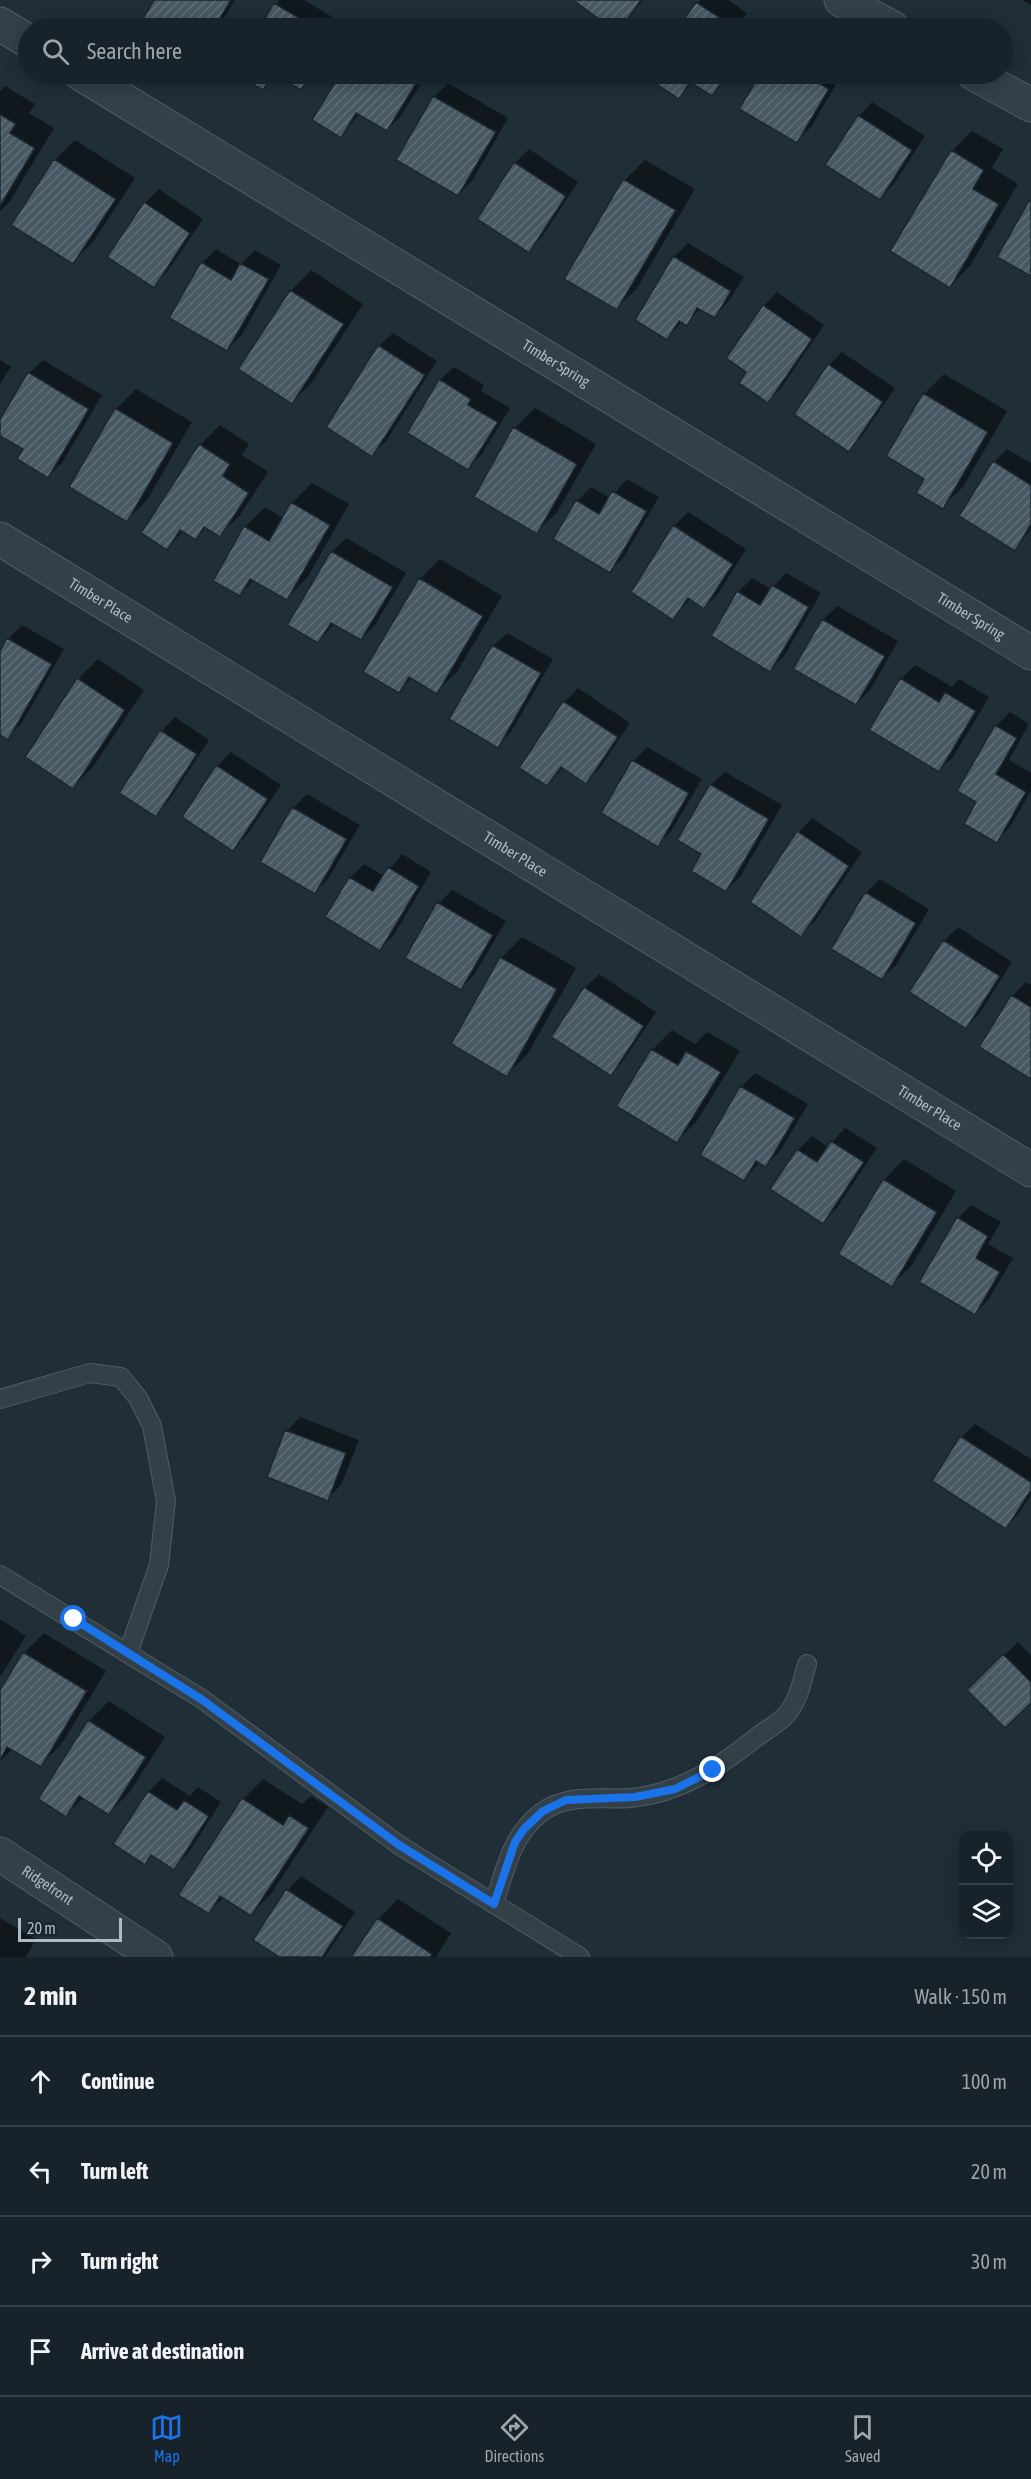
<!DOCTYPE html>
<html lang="en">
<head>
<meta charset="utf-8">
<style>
  :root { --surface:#18222a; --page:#252f36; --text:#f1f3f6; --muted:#9fa4a8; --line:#363f47; --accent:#1a73e8 }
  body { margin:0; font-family:"Asap Condensed",sans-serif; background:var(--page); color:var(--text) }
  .controls { position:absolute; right:18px; bottom:18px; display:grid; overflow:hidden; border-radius:12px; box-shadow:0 3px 15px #0003 }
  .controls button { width:54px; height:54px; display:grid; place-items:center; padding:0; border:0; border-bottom:2px solid var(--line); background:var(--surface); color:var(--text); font:30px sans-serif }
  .scale { position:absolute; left:18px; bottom:15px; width:104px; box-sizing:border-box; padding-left:6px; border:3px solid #aebbc5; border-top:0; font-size:16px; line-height:21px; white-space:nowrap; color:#aebbc5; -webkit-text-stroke:4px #19242d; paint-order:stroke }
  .stop { position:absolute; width:18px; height:18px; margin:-14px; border:4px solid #1a73e8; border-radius:50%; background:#fff }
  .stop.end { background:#1a73e8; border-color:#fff; box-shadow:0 2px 6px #0008 }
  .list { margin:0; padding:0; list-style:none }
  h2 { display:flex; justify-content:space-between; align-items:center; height:78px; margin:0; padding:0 24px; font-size:26px }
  h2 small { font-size:20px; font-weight:400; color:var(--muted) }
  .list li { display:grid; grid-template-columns:39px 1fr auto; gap:18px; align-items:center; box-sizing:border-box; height:90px; padding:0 24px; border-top:2px solid var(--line) }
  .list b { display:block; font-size:22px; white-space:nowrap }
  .list em { font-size:20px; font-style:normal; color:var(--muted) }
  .icon { flex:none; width:33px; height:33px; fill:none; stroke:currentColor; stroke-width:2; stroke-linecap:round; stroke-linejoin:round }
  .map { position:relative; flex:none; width:1031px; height:1957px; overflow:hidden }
  .search { position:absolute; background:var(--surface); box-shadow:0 3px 15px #0003; left:18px; right:18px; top:18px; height:66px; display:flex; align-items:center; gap:15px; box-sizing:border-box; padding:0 21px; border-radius:33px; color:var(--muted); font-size:22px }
  .sheet { height:438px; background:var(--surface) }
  nav { display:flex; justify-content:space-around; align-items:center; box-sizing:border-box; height:84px; border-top:2px solid var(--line); background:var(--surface); font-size:16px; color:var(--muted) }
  nav a { display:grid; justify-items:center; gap:3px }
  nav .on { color:var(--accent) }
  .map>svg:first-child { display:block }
</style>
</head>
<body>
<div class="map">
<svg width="1031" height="1957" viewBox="0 0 1031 1957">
  <defs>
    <pattern id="building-hatch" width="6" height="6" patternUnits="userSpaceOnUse" patternTransform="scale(1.5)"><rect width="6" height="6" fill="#485964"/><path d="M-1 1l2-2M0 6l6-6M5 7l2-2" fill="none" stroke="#606f79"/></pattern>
  </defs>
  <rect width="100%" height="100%" fill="#202e38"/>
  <path fill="#0007" d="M156 0H235L218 28H150L142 24Z
    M279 0H304L344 24 342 28H261Z
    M643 0 620 28H614L574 1Z
    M700 0H728L747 13 737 28H680Z
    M1022 0H1031V5Z
    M239 74H315L301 88 277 74 263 88Z
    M342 74H427L401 116 387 130 360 113 341 136 314 120Z
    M650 74H731L712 95 693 82 679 97 648 76Z
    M761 74H842L811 127 797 141 741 108Z
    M448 83 508 118 472 181 458 194 434 97Z
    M5 86 35 104 29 113 54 128 10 201 0 211V91Z
    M872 102 925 136 893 185 880 198 859 116Z
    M972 131 1003 149 992 168 1018 184 970 266 950 286 952 151Z
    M75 140 135 178 93 242 73 262 55 160Z
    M529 149 578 182 542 237 528 251 479 219 515 163Z
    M645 160 695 189 637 288 617 308 625 180Z
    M159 189 203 219 167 272 153 286 145 203Z
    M688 243 744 277 728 302 715 316 701 308 686 324 682 322 667 338 637 319 674 257Z
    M216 249 241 264 255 250 281 265 241 336 227 349 202 263Z
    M311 270 363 304 312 382 292 403 291 291Z
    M777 292 824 325 781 388 768 401 748 372 764 306Z
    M393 333 437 361 386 441 372 455 379 346Z
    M842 352 895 388 862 436 849 450 829 365Z
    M0 360 11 367 0 384Z
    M43 360 102 395 62 463 48 476 25 449 0 434V422L29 373Z
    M454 367 484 385 481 391 510 408 482 454 468 468 440 380Z
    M944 374 1007 411 963 487 942 507 926 478 924 394Z
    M136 389 192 422 147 500 127 520 116 409Z
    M535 408 596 444 557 512 537 532 515 428Z
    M220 425 249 444 242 455 268 472 240 515 220 535 207 527 196 538 184 531 166 548 200 445Z
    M1007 449 1031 463V530L1014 549 994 462Z
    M627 479 659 497 623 558 610 571 555 539 577 501 591 487 610 498Z
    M312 483 349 504 307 578 287 598 254 580 240 595 245 527 265 507 283 518 292 503Z
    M688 512 746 549 718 594 704 607 691 598 673 618 674 526Z
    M346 538 406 573 375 625 361 639 335 623 318 642 289 624 333 551Z
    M440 559 502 596 457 672 436 692 413 677 399 691 420 579Z
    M786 573 821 593 784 656 770 670 738 592 752 578 771 589Z
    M837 606 898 641 870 690 856 704 823 620Z
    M22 625 64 649 21 724 7 738 0 734V654L8 639Z
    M507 633 553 659 511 732 497 746 493 646Z
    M98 659 144 690 93 767 73 787 78 679Z
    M915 665 952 687 959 679 989 697 953 757 939 770 871 729 901 679Z
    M578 688 630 723 600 768 586 782 564 767 547 785 521 768 565 702Z
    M1010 712 1029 724 1009 760 1031 773V791L1010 827 996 841 978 802 996 726Z
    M175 717 209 740 169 801 155 815 121 793 162 731Z
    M647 747 702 779 671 831 657 845 603 812 634 761Z
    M231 752 281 785 247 835 233 849 184 816 217 766Z
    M725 772 782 805 740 877 726 890 703 854 711 785Z
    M307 794 360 825 328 879 315 892 293 808Z
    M812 818 862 852 815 921 801 935 752 902 799 832Z
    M402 854 431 872 394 935 380 949 350 878 364 864 384 876Z
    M880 879 929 909 896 965 882 978 866 893Z
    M452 890 506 921 474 975 461 988 439 903Z
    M958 927 1012 962 980 1013 966 1027 944 941Z
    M522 937 576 968 527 1055 506 1075 453 1044 501 958Z
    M599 974 656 1012 624 1060 611 1074 553 1036 585 988Z
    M1026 982 1031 985V1078L1012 996Z
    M672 1030 695 1044 707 1032 740 1051 697 1121 677 1141 652 1050Z
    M755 1073 808 1104 780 1151 766 1165 760 1162 744 1179 741 1087Z
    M845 1128 877 1148 836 1209 823 1222 798 1150 812 1136 828 1147Z
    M904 1159 956 1191 912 1265 892 1285 884 1180Z
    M971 1205 1001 1222 988 1244 1013 1258 989 1299 975 1313 958 1218Z
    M300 1417 359 1440 341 1485 327 1499 269 1476 287 1431Z
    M975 1424 1031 1459V1495L1019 1513 1006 1527 962 1437Z
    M0 1619 26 1636 0 1677Z
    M44 1633 106 1671 61 1745 40 1765 13 1749 0 1761V1692L24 1653Z
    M1018 1642 1031 1655V1701L969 1690Z
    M109 1701 165 1737 129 1793 109 1813 84 1797 66 1815 89 1721Z
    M162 1778 190 1796 198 1787 221 1802 187 1855 173 1868 153 1855 144 1863 149 1792Z
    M263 1779 302 1804 311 1796 328 1807 271 1894 251 1914 224 1897 208 1913 243 1799Z
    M301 1876 355 1912 325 1957H282L255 1940 288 1890Z
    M398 1899 451 1933 436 1957H353L378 1919Z
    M0 1918 36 1939 26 1957H0Z"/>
  <path fill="url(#building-hatch)" stroke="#1b262f" stroke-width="1.5" d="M154 0H231L214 28H147L140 24Z
    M573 0H641L621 28H611Z
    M696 2 734 27V28H678Z
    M274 3 316 28H259Z
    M236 74H273L263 90Z
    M273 74H311L301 90Z
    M340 74H360L370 80 374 74H403L417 82 387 131 356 113 341 138 312 120Z
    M649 74H728L712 96 690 82 679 99 646 77Z
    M760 74H804L829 89 797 143 739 109Z
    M433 96 496 132 458 196 396 160Z
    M0 114 16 124 10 133 35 148 0 206Z
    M858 115 912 150 880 200 825 165Z
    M951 150 984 170 973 189 999 204 950 288 890 251Z
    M54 159 116 199 73 264 11 225Z
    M514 162 566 196 529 253 477 219Z
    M623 179 676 210 617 310 564 279Z
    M1029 201 1031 202V276L997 257Z
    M144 202 190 233 154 288 107 257Z
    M673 256 731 291 715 318 697 308 687 326 679 321 667 340 635 320Z
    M201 262 231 280 240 263 269 279 227 351 169 318Z
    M290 290 344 324 292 404 238 369Z
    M763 305 812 339 768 403 739 383 746 372 726 358Z
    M378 345 425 375 372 457 326 427Z
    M828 364 883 402 849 452 794 414Z
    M28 372 89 409 48 478 17 459 23 449 0 436V419Z
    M439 379 471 399 468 405 498 422 468 470 407 433Z
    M923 393 988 432 943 509 916 493 924 479 886 456Z
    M115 408 173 443 127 522 69 487Z
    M513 427 577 464 537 534 474 497Z
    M199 444 230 464 223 476 249 493 220 537 204 527 196 540 180 530 167 550 141 533Z
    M993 461 1031 485V524L1015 551 959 516Z
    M612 491 647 511 610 573 553 539 576 500 599 514Z
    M291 502 330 525 287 600 250 579 240 596 213 581 244 526 269 541Z
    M673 525 733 564 704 609 688 598 673 620 631 592Z
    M331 551 393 587 361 640 331 623 318 643 287 625Z
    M419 578 483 616 437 694 409 677 399 693 363 672Z
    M772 585 809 607 770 672 711 636 737 591 760 605Z
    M822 619 885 656 856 705 793 669Z
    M7 638 52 664 8 740 0 735V651Z
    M492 645 541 673 498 748 449 719Z
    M77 678 125 710 73 789 25 757Z
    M900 678 939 702 945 692 976 711 939 772 869 730Z
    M563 701 618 737 586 784 561 767 547 786 519 768Z
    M995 725 1017 738 996 774 1026 792 997 843 964 824 976 802 957 791Z
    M160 730 197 754 156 817 119 793Z
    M632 760 689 793 658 847 601 813Z
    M216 765 268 799 233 851 182 817Z
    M710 784 769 819 726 892 691 871 701 854 677 840Z
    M292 807 347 839 315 894 260 862Z
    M797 831 849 866 801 937 750 902Z
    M388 867 419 886 380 951 325 917 349 877 373 891Z
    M865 892 916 923 882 980 831 949Z
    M437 902 493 935 461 990 405 958Z
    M943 940 1000 976 966 1029 909 992Z
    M500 957 557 989 507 1077 451 1044Z
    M584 987 644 1026 611 1076 551 1037Z
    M1011 995 1031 1007V1079L979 1047Z
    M651 1049 678 1065 686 1051 721 1072 677 1143 616 1106Z
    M740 1086 795 1118 766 1167 756 1161 744 1181 700 1155Z
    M831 1141 864 1162 823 1224 770 1189 797 1149 817 1162Z
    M883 1179 937 1212 892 1287 838 1254Z
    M957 1217 988 1236 976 1258 1000 1272 975 1315 919 1282Z
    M285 1430 346 1453 328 1501 267 1477Z
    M960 1436 1031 1482V1490L1006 1529 932 1481Z
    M23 1652 87 1691 41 1767 7 1747 0 1760V1690Z
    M1003 1654 1031 1682V1703L1005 1728 967 1690Z
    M88 1720 146 1757 109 1815 79 1796 66 1817 38 1799Z
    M148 1791 177 1810 184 1800 209 1816 174 1870 151 1855 145 1865 113 1844Z
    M242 1798 283 1825 289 1815 309 1828 251 1916 220 1896 209 1914 178 1895Z
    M286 1889 343 1926 322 1957H279L253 1940Z
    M377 1918 432 1954 430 1957H351Z"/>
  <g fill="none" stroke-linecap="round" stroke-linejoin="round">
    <g stroke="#515d66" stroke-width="20">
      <path id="service" d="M0 1399 90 1373 121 1377 138 1398 152 1426 166 1501 159 1565 128 1653
        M0 1575 202 1699 399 1845 580 1957
        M494 1904C505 1870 512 1834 542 1812 567 1793 602 1800 631 1798 681 1793 719 1767 757 1737 766 1730 779 1723 786 1715 799 1700 802 1681 807 1664"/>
    </g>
    <g stroke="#515d66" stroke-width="35">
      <g id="minor">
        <path d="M841 0 893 28"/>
        <path d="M0 24 28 41"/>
        <path id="s1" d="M81 74 1031 653"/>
        <path d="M974 74 1031 105"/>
        <path id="s2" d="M0 539 1031 1170"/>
        <path id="s3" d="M0 1854 156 1957"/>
      </g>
    </g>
    <use href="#service" stroke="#334048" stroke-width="18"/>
    <use href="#minor" stroke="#334048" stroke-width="33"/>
  </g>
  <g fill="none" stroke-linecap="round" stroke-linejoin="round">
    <path stroke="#1a73e8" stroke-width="8" d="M74 1619 201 1699 399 1845 494 1904 515 1842 524 1829 543 1811 566 1800 635 1797 675 1789 713 1770"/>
  </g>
  <g text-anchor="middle" stroke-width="5" stroke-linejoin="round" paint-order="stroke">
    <g font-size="15" fill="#aebbc5" stroke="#19242d">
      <text dy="5" stroke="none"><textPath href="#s1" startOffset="556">Timber Spring</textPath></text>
      <text dy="5" stroke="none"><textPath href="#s2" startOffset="118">Timber Place</textPath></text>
      <text dy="5" stroke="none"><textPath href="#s1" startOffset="1042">Timber Spring</textPath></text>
      <text dy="5" stroke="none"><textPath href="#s2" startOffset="604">Timber Place</textPath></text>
      <text dy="5" stroke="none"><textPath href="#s2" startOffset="1090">Timber Place</textPath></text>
      <text dy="5" stroke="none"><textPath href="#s3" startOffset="57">Ridgefront</textPath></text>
    </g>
  </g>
</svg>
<div class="controls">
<button><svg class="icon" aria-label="locate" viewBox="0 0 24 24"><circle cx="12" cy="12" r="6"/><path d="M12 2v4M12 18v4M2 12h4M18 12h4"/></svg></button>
<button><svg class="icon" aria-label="layers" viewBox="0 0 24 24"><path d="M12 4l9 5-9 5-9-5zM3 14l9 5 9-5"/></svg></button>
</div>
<div class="scale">20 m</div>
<div class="stop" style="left:74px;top:1619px"></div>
<div class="stop end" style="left:713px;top:1770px"></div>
<div class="search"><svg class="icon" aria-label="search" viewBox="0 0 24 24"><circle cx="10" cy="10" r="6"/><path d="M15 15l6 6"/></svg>Search here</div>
</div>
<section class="sheet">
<h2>2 min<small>Walk · 150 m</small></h2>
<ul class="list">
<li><svg class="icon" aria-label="ahead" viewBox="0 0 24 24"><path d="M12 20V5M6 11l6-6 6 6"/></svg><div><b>Continue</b></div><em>100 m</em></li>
<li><svg class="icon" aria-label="left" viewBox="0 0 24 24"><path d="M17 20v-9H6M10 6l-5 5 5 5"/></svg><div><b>Turn left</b></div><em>20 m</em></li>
<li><svg class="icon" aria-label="right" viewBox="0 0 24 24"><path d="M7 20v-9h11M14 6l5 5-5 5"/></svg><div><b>Turn right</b></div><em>30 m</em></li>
<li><svg class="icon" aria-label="arrive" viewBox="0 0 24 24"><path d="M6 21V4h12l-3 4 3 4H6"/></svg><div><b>Arrive at destination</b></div></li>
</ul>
</section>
<nav>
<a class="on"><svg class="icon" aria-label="map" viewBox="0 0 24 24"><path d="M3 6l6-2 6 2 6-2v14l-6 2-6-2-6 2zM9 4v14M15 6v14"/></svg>Map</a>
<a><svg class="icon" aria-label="directions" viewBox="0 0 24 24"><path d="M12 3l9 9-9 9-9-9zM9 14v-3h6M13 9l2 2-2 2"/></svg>Directions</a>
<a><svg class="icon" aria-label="saved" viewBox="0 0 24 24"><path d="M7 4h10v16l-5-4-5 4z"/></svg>Saved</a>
</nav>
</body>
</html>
